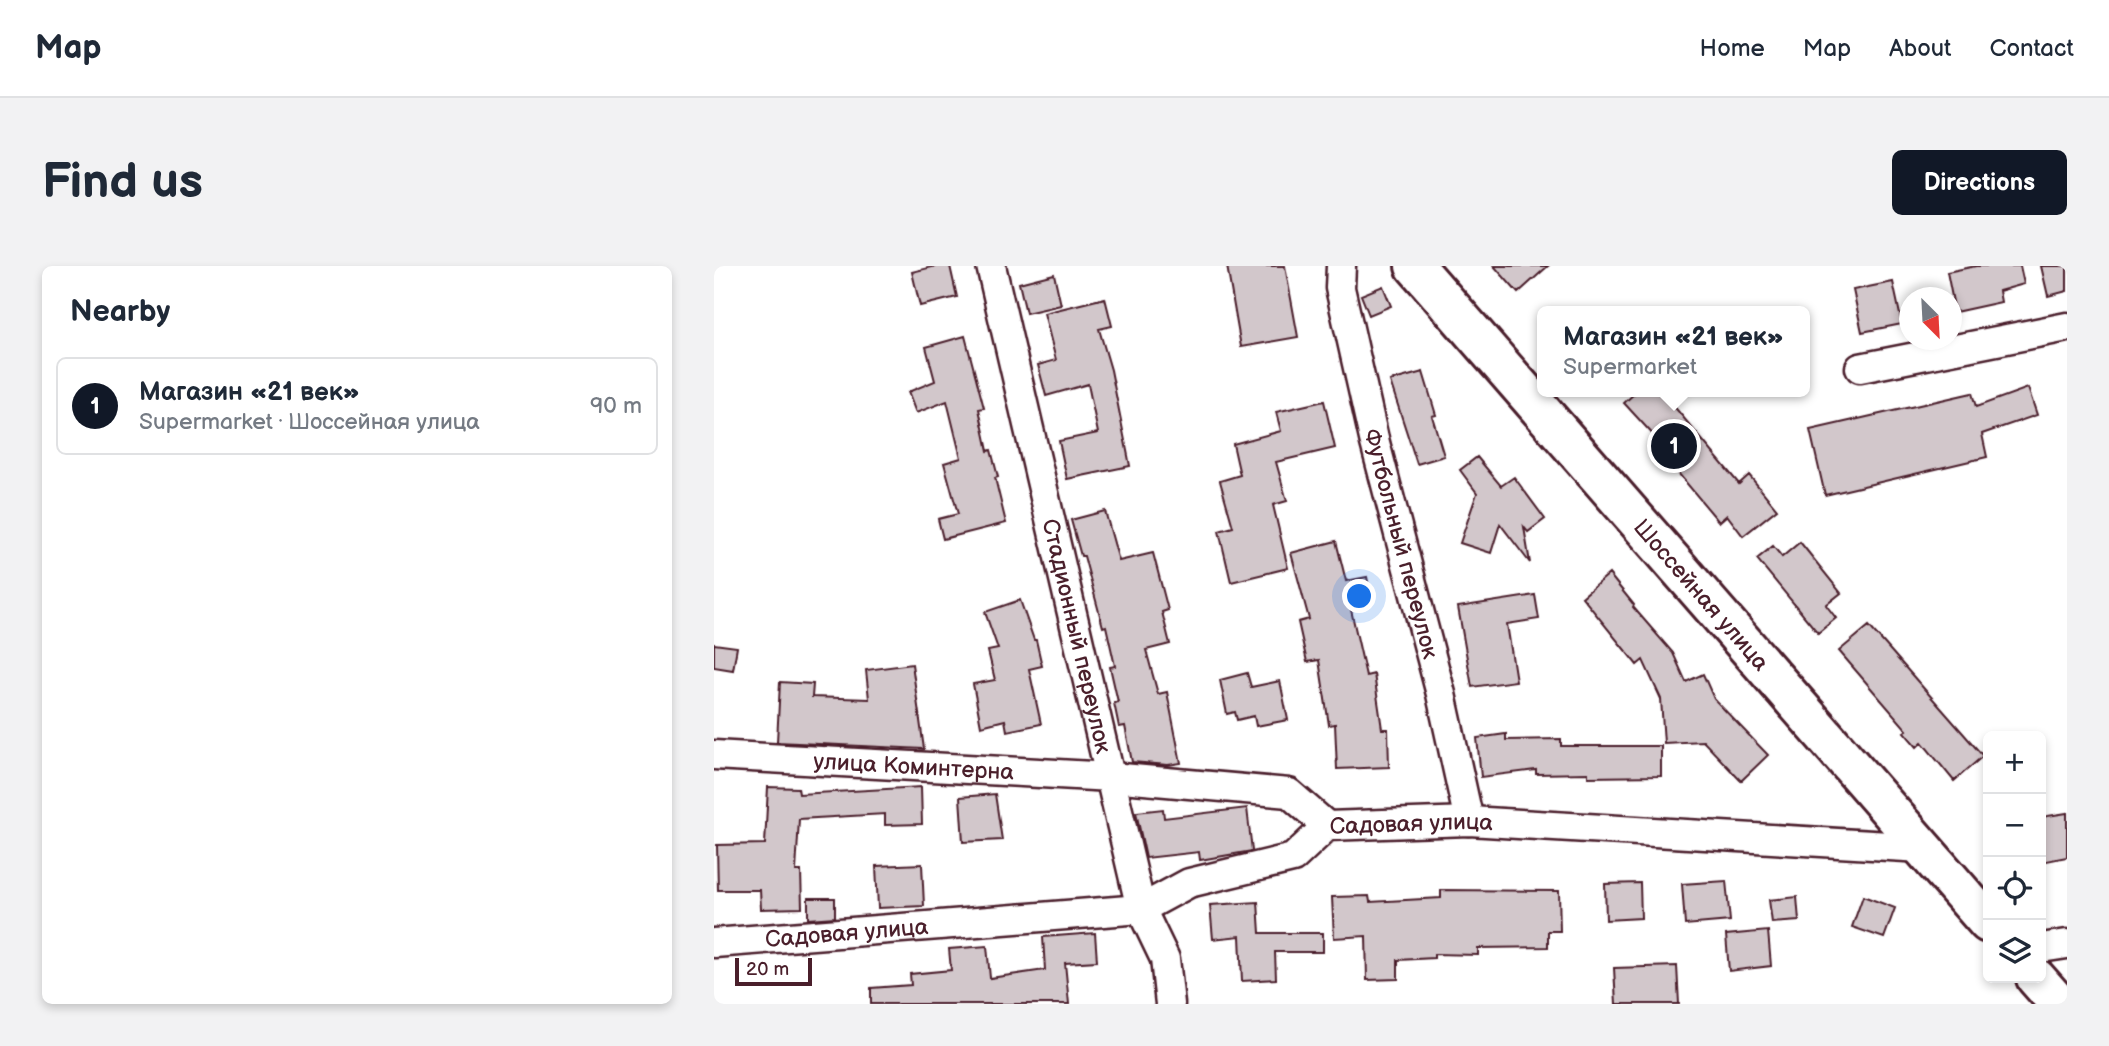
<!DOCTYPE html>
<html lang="en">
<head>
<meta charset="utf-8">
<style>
  :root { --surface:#fff; --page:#f2f2f3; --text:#1f2937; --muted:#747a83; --line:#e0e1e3; --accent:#111827 }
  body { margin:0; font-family:"Balsamiq Sans",sans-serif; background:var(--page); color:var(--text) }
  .controls { position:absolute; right:21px; bottom:21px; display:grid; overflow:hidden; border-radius:10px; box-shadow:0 4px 10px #0003 }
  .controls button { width:63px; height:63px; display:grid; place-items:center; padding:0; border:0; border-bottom:2px solid var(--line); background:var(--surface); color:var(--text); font:35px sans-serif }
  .compass { position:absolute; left:1185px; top:21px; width:63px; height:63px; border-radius:50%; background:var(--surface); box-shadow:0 4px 10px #0003; rotate:156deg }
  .scale { position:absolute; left:21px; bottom:18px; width:77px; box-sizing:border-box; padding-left:7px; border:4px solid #4a1f2b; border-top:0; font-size:19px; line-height:24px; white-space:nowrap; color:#4a1f2b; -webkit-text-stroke:5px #fff; paint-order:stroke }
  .you { position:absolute; left:646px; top:331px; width:24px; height:24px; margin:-18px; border:5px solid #fff; border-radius:50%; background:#1a73e8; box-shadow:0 0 0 10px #1a73e833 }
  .badge { display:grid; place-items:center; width:46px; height:46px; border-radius:50%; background:var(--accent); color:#fff; font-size:23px; font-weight:700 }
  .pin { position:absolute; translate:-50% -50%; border:4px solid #fff; box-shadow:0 2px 7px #0006 }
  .popup { position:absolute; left:823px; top:40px; width:273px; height:91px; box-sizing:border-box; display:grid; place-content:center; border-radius:10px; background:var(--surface); filter:drop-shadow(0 2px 5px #0005); font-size:23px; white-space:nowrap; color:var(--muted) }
  .popup b { font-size:26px; color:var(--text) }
  .popup::after { content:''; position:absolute; left:50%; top:100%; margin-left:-14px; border:14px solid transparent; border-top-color:var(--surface) }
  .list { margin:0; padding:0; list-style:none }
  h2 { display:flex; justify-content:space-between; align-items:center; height:91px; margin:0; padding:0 28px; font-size:30px }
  h2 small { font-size:23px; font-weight:400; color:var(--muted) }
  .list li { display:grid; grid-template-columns:46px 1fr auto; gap:21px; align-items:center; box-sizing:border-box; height:98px; margin:0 14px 14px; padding:0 14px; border:2px solid var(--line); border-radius:10px }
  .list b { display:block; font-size:26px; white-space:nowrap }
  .list p { margin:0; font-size:23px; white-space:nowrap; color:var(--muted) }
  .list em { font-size:23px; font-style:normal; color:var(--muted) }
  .icon { flex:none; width:38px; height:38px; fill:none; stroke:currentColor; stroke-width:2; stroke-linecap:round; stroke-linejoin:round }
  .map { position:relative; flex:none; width:1353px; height:738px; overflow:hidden; border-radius:10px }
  header { display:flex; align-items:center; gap:42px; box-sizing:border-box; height:98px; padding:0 35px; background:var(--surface); border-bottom:2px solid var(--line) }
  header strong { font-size:33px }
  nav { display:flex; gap:38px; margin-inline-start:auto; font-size:24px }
  .intro { display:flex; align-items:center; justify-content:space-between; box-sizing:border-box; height:168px; padding:0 42px }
  h1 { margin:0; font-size:49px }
  .button { padding:18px 32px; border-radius:10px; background:var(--accent); color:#fff; font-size:24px; font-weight:700 }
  main { display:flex; gap:42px; padding:0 42px }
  aside { flex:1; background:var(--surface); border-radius:10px; box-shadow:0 4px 10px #0003 }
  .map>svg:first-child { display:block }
</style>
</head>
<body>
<header>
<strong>Map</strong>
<nav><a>Home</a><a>Map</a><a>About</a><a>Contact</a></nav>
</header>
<div class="intro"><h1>Find us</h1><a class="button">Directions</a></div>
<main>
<aside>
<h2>Nearby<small></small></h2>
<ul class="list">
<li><span class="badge">1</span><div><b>Магазин «21 век»</b><p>Supermarket · Шоссейная улица</p></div><em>90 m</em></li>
</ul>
</aside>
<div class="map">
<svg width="1353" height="738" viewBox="0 0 1353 738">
  <rect width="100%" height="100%" fill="#fff"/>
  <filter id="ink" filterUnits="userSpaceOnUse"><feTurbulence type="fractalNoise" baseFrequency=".0143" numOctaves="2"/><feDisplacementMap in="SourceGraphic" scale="14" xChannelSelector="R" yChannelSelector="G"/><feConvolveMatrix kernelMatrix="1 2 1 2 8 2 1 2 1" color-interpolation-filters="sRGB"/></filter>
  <g filter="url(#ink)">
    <path fill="#d2c7cb" stroke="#4a1f2b" stroke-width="2" d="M222 0H236L243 31 206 40 198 6Z
      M513 0H571L584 71 527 81Z
      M780 0H834L804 27Z
      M1262 0H1306L1310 18 1285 25 1287 36 1241 46 1233 6Z
      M1327 0H1353V25L1334 30Z
      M340 8 347 39 312 47 305 17Z
      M1179 16 1188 58 1148 66 1139 24Z
      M669 20 677 40 655 49 647 29Z
      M391 32 398 60 385 63 397 104 416 200 353 213 345 175 384 167 374 118 332 130 324 99 342 94 330 47Z
      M251 70 270 142 265 143 274 185 277 184 284 211 281 212 292 257 229 273 224 253 244 248 230 197 247 192 233 135 202 147 194 126 221 115 212 81Z
      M709 106 722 149 718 150 730 190 703 198 676 115Z
      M1314 122 1323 149 1268 168 1273 191 1111 229 1096 164 1258 127 1262 141Z
      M922 126H948L1025 218 1035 209 1063 243 1029 270 1013 249 1005 256 939 177 943 173 910 137Z
      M610 135 621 182 562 196 573 235 559 239 574 302 517 316 505 265 519 261 506 215 526 209 519 178 567 165 562 146Z
      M763 191 787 220 800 211 831 253 814 266 810 261 816 297 786 258 777 287 746 277 763 227 746 204Z
      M391 245 405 295 439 287 454 344 448 346 456 378 432 384 444 428 453 426 467 497 454 499 418 496 411 460 405 461 400 437 404 436 396 401 401 400 392 360 389 361 370 290H367L357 254Z
      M622 275 632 315 653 311 657 330 635 335 652 410 660 408 668 463H674L675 501 623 503 621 458 615 459 605 394 593 396 584 356 595 353 577 287Z
      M1086 276 1127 327 1112 339 1122 352 1104 367 1043 293 1059 280 1068 291Z
      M895 308 920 339 919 341 959 387 972 416 989 408 1000 433 1054 489 1027 515 989 475 950 477 947 433 929 394 923 399 868 331Z
      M821 329 825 353 793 358 802 415 758 421 744 341Z
      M306 334 320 374H322L328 400 315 403 327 458 293 465 291 454 267 460 259 418 281 414 274 385 284 383 271 346Z
      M1155 360 1269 490 1240 515 1208 476 1203 481 1190 466 1193 464 1125 385Z
      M0 378 23 381 19 404 0 401Z
      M198 398 210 483 63 476 66 416 99 418 98 431 155 433 152 404Z
      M533 407 537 421 566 415 574 454 542 460 540 450 523 454 521 446 513 448 506 414Z
      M792 468V474L847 473V480H947V510L874 511V507L822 508V504L767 511 763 472Z
      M54 521 84 522 85 528 207 521 208 558 171 559V548L85 553 82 605H87L88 642 47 643 46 624H4L3 579 51 578Z
      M281 528 288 574 249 576 246 531Z
      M533 542 538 585 486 594 485 586 432 592 422 546 449 543 450 552Z
      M1353 547V591L1327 596V551Z
      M208 598 210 640 164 642 162 600Z
      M1012 615 1016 655 971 659 968 618Z
      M926 617 927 652 892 654 891 618Z
      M727 624 845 625 846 665H834V681L764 682V689L720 688V692L684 694V713L653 714 652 670 620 672 618 631 655 630 656 636 727 632Z
      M1149 630 1181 642 1170 672 1138 661Z
      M1083 631 1085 655 1058 657 1055 634Z
      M94 632H121V651L94 653Z
      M544 636 546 667H609V686H561L562 713 528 715 526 670 499 673 496 639Z
      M1054 665 1057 700 1015 705 1012 669Z
      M381 667 383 695 351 697 355 738H157V722L197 719 196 708 237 704 235 683 273 680 276 712 331 704 329 671Z
      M963 700 965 738H902L900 702Z"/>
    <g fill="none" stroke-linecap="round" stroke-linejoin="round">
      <g stroke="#4a1f2b" stroke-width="33">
        <g id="street">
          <path id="s1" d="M277 0 427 643 451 693 456 738"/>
          <path id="s2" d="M627 0 626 22 660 173 727 428 755 555"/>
          <path d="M1146 102 1353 61"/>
          <path id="s3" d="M0 489 397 511 575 527 613 560"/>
          <path id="s4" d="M0 677 427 643 475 617 579 592 613 560 755 555 1209 582"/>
          <path d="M1327 682 1353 678"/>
        </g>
      </g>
      <g stroke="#4a1f2b" stroke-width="44">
        <g id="secondary">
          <path id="s5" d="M701 0 1274 657"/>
          <path d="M1322 712 1345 738"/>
        </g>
      </g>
      <use href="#street" stroke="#fff" stroke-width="28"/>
      <use href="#secondary" stroke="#fff" stroke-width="38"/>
    </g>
  </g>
  <g text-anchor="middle" stroke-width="6" stroke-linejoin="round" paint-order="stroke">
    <g font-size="23" fill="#4a1f2b" stroke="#fff">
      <text dy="8" stroke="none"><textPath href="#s2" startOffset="285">Футбольный переулок</textPath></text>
      <text dy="8" stroke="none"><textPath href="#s5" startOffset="436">Шоссейная улица</textPath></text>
      <text dy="8" stroke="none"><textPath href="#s1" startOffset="380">Стадионный переулок</textPath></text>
      <text dy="8" stroke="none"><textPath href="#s3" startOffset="200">улица Коминтерна</textPath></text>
      <text dy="8" stroke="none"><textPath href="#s4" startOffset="721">Садовая улица</textPath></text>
      <text dy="8" stroke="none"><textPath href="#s4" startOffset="133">Садовая улица</textPath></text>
    </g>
  </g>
</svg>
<div class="controls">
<button>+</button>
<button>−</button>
<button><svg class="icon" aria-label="locate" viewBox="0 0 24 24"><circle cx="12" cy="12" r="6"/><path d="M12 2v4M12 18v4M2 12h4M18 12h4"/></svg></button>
<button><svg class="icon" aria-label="layers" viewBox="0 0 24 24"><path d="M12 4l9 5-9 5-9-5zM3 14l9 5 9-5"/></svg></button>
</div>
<svg class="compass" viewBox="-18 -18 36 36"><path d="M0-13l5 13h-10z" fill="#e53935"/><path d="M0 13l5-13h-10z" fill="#747a83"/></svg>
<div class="scale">20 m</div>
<div class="you"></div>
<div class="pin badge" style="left:960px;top:180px">1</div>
<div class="popup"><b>Магазин «21 век»</b>Supermarket</div>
</div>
</main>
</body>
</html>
